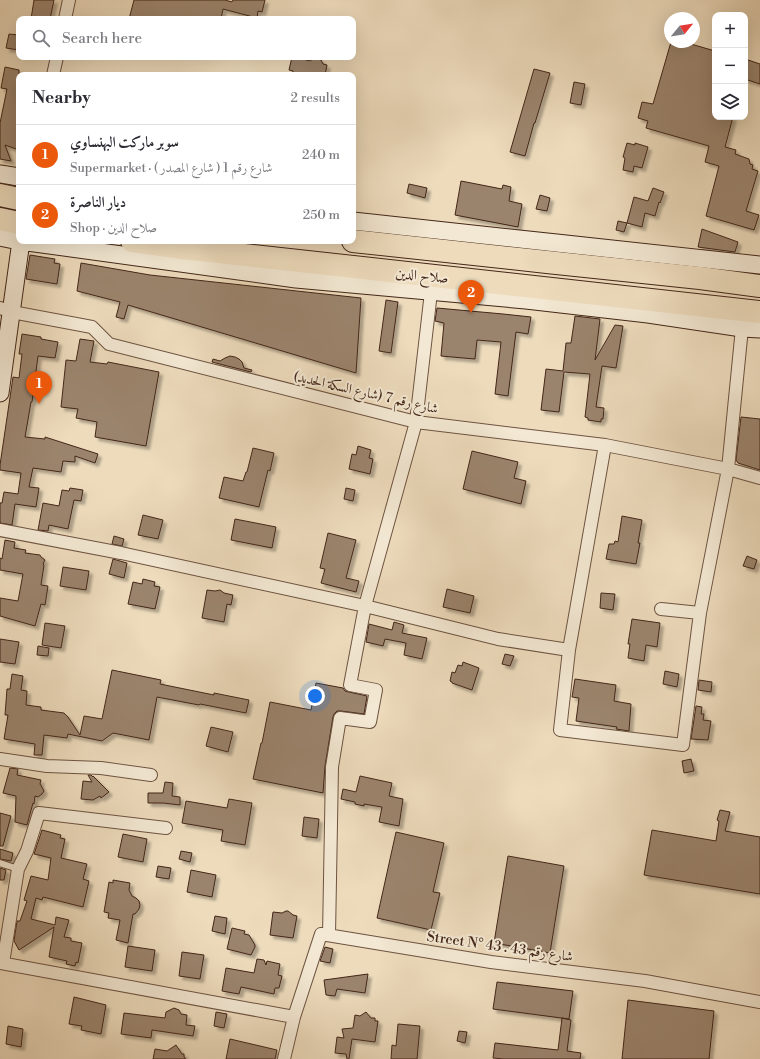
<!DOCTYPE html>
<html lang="en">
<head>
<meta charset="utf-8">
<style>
  :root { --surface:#fff; --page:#f7f7f7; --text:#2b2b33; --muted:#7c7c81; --line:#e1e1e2; --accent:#ea580c }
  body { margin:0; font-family:"Libre Bodoni",Amiri,serif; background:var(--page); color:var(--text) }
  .controls { position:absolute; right:12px; top:12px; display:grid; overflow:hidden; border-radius:8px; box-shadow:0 4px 16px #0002 }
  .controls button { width:36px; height:36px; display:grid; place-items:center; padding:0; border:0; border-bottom:1px solid var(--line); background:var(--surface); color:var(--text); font:20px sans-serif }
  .compass { position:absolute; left:664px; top:12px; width:36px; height:36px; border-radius:50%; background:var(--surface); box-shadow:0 4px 16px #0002; rotate:60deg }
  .you { position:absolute; left:315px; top:696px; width:14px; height:14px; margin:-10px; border:3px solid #fff; border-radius:50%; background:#1a73e8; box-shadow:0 0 0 6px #1a73e833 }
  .badge { display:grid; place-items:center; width:26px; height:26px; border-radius:50%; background:var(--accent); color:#fff; font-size:13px; font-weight:700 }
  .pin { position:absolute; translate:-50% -33px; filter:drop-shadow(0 1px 2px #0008) }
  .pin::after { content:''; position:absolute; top:21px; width:14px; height:12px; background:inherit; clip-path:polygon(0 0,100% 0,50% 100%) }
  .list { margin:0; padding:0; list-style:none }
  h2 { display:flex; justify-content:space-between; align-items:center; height:52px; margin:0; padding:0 16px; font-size:17px }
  h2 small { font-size:13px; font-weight:400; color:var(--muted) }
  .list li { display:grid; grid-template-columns:26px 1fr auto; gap:12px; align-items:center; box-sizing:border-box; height:60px; padding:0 16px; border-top:1px solid var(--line) }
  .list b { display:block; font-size:15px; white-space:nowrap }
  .list p { margin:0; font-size:13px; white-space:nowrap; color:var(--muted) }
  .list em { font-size:13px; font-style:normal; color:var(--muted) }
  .icon { flex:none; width:22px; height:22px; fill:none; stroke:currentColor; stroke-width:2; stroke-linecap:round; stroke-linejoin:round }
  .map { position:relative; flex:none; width:760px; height:1059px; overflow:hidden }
  .search { position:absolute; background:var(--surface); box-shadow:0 4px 16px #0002; left:16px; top:16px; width:340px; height:44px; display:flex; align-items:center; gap:10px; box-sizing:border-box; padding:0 14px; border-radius:8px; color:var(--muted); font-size:15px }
  .panel { position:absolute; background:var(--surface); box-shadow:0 4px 16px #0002; left:16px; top:72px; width:340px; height:172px; border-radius:8px }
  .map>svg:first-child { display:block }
</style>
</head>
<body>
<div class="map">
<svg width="760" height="1059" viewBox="0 0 760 1059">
  <defs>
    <filter id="shadow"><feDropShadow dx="3.5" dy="3.5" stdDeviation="1" flood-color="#0004"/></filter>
  </defs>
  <rect width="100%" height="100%" fill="#eddbbc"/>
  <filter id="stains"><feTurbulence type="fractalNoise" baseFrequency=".005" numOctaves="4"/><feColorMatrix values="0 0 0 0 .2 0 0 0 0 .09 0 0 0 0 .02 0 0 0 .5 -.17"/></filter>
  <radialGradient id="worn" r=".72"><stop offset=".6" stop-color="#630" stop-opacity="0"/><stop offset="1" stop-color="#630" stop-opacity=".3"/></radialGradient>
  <path fill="#9b846d" stroke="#432618" filter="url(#shadow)" d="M34 0H54L50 19H31Z
    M134 0H225L232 2 233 0H265L262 12 258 11 257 18 223 9 221 19H129Z
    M9 34 19 35V50L6 48Z
    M671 42H684L715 51V117H733L725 147 736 150 735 154 749 159 750 164 753 165 752 169 758 171 746 211 759 215 754 230 706 216 719 166 705 162 709 146 646 128 648 121 638 118 642 102 653 104Z
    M292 57H296L310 61 314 58H318L321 60 323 64 327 65 325 75H292L293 71 289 70Z
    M745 59 760 64V84L745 79Z
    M5 67 19 70V150L5 145 11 161 0 159V123L7 89 1 88Z
    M534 69 550 73 535 123H534L525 156 510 152Z
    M574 82 585 84 581 105 570 103Z
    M627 143 635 145V143L648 147 642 168 634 166 633 172 623 170 625 158 623 157Z
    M461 181 502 189 503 185 511 187 509 201 522 204 518 227 455 215Z
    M409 184 427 188 425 198 407 193Z
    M653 188 664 192 660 203 659 202 655 216 645 213 642 227 627 223 634 197 648 201Z
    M540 195 550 198 547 211 536 209Z
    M618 221 627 223 624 232 616 230Z
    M702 229 738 242 735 252 698 247Z
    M30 255 55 259 54 263 60 264 57 284 26 279Z
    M81 263 150 275 361 298 356 373 128 305 124 319 116 317 120 302 77 291Z
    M386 300 398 302 391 353 379 351Z
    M437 308 503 314 531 317 528 334 516 332 508 396 495 394 501 342 477 340 475 359 441 356 444 323 435 321Z
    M575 316 600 319 595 360 615 325 623 326 616 368 602 366 596 407 604 408 603 419H601V422L588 420V418L585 417 590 374 564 372 559 412 541 410 546 369 563 371 566 343H571Z
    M22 334 41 337V339L58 342 55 358 38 356 32 402H31L25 437 45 439V437L98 454 95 463 75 456V462L63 461 61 472 33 468 29 487 39 488 36 507 15 504 12 525 0 523V503H2L4 492 18 494 21 473 0 470V465L13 377 19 378 22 354H19Z
    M80 339 94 341 90 362 107 364 108 362 159 372 146 446 95 437 97 422 76 418 78 409 61 407 66 360 76 361Z
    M230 356 235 357 239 359 242 362 244 368 252 370 251 372 212 362 213 359 220 361 225 358Z
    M741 417 760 419V470L738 463 736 460Z
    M358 446 371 450 369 458 373 459 370 474 349 469 352 454 356 455Z
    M253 448 274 453 270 471 268 470 259 507 219 498 224 477 243 481 246 472H247Z
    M472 451 518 462 514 478 526 481 521 504 463 489Z
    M70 488 83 490 81 501 74 500 68 529 49 525 48 531 38 530 43 503 59 506 62 490 69 491Z
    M346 488 355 490 353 501 344 499Z
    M143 515 163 520 158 539 138 535Z
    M622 516 642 520 638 543H640L636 564 606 559 609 544H614L615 541 618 542Z
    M235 519 276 527 272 548 231 540Z
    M328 533 356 540 346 578 359 581 356 592 321 583 325 569 320 568Z
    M114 536 124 539 122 546 112 544Z
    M5 540 15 542 14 548 26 550 25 553 40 555 41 557 45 560 43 564 44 565 41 585 48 586 45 605 41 604 35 626 0 616V598L18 601 23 574 0 570V558L2 559Z
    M747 556 757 560 754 569 743 566Z
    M113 559 127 563 124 578 109 574Z
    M63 567 89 571 86 590 60 586Z
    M143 579 155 582 154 586 160 587 155 609 128 604 133 582 142 584Z
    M447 589 474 596 470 613 443 607Z
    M207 590 215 591 220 590 224 593 233 595 231 605 227 604 224 622 202 618Z
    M601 593 615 594 613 610 600 608Z
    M632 619 660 623 657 647 646 645 644 661 628 658 630 644H628Z
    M394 622 404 625 402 633 427 638 422 659 404 655 406 643 385 639 383 646 366 642 369 624 392 630Z
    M45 623 65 626 61 648 42 645Z
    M0 639 19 642 15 664 0 662Z
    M38 646 49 648 48 656 37 655Z
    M505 654 514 656 510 666 502 664Z
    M463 662 479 668 472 690 452 683V682L450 681 452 672 455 673 458 665 462 666Z
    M112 670 161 680 160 684 214 695V693L249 700 246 713 200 704 199 705 157 697 149 740 113 733 102 741 68 734 67 738 44 735 42 755H34L35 744 4 739 8 715H5L7 689H10L12 674 23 676 21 690 27 691 26 705 41 707V710L64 713 68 717 80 735 84 716 102 719Z
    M665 671 679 674 677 687 663 684Z
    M575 679 616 685 614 701 631 704 629 731 616 729 617 727 576 721 579 698 572 697Z
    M699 680 712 682 711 692 698 690Z
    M316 683 343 688 345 691 349 692 367 696 364 714 341 711H337L334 714 333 717 325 766 323 793 253 779 261 743H262L270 702 311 710Z
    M696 706 702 707 701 714H704L703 720 711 721 708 740 691 739Z
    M211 727 233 732 228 752 206 746Z
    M691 759 694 771 684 773 682 761Z
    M10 768 18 769 17 775 41 780 40 784 43 789 44 791 42 794 38 797 35 796 34 804 33 803 27 825 15 822 16 796 3 793Z
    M88 775H91L93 777V776L109 792 101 798 100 796 93 800 81 799 83 781 92 782Z
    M360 776 392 783 389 796 403 799 399 826 379 822 382 807 364 804V806L355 804V802L341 799 343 789 356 792Z
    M165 782 173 783 172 796 180 797V805L163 803H148V793H163Z
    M229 799 252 803 245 845 221 841 223 830 182 823 186 801 227 808Z
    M720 810 730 812 725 831 760 837V894L644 875 652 830 716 841 719 821 717 820Z
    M0 813 11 816 3 846H0Z
    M304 817 319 819 317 838 302 836Z
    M42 830 61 835 60 838 65 839 61 858 87 864 83 879 89 881 83 907 43 897 42 900 36 898 31 919 55 925 56 917 69 920 64 937 71 938V941L82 943 78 963 76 962 75 966 66 964 67 961 49 957 54 927 19 950 14 941 17 921H20L27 901 24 900 31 876 48 880 51 858 34 854Z
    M396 832 444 843 433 892 440 893 431 930 377 918Z
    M123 834 147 839 143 862 118 857Z
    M0 849 13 853 11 861 0 859Z
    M181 851 192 853 190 862 179 859Z
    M508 856 564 866 550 953 494 943Z
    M158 866 171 868 169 879 156 877Z
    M0 868 6 870 4 880H0Z
    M191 870 216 875 212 897 187 892Z
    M113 880 130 883 129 890 132 896 136 898 139 901 140 905 139 909 135 914H133L128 943 116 940 120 920 108 918 109 913 104 912 109 882 113 883Z
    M286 911H288L293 915 297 916 293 938 270 935 273 912 282 913Z
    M215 916 227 918 225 934 212 931Z
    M232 928 245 931 244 934 249 935 255 945V947L251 955 227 949Z
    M128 946 155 950 152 971 125 967Z
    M325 947 333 949 330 963 320 961Z
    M182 952 204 955 200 979 179 976Z
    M257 959 264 960 266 965 267 961 280 964 278 975 282 976 279 988H275L274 994 241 987 239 994 222 991 226 968 254 973Z
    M368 974 365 993 337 989 335 996 326 995 324 980Z
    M497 982 573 991 569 1019 493 1009Z
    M74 997 106 1005 101 1034 81 1030 82 1026 69 1024Z
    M628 1000 714 1011 709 1059H622Z
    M174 1008 179 1010 181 1014 187 1015 186 1025 195 1026 193 1036 152 1030 151 1038 121 1034 124 1013 165 1018 166 1012Z
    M216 1012 227 1014 224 1028 214 1026Z
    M366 1012 371 1018H375V1021H378L375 1042 352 1039 349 1059H347L346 1054 335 1053 337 1037 344 1038 342 1029 353 1028 355 1015 360 1016Z
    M562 1018 571 1020 567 1051 581 1053 580 1059H504L493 1058 495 1043 558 1050Z
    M398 1024 420 1026 417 1059H391L392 1045 396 1046Z
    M8 1026 23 1029 21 1047 6 1044Z
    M459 1031 467 1032 465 1043 457 1041Z
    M230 1039 277 1050 275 1059H226Z
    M176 1045 182 1054H184V1057L186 1059H153L155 1049 167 1051Z"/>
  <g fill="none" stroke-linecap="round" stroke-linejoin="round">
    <g stroke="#6e5341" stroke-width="8">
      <path id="lane" d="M0 863 18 869"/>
    </g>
    <g stroke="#6e5341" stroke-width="14">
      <path id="street" d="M65 19 69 0
        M53 75 57 57
        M0 308 12 312 92 327 109 344 416 422 605 445 728 469 760 478
        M605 445 569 650 560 730 683 745 700 613 728 469 742 328
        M0 530 121 553 365 606 498 639 569 650
        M661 609 700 613
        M0 759 47 766 101 768 151 775
        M329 935 332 767 340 718 370 722 376 690 350 685 365 606 416 422 431 292
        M0 963 294 1017
        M3 963 18 869 27 851 39 813 166 828
        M284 1059 294 1017 321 934 491 962 645 981 760 1002"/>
    </g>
    <g stroke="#432618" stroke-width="19">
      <path id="secondary" d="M0 174 19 177
        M353 221C489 236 624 250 760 265
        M0 237 19 241
        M20 241 296 279 526 300 648 314 742 328 760 329
        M0 393 21 241"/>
    </g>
    <g stroke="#432618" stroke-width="24">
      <path id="highway" d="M0 195 19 199
        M0 219 19 223
        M132 241 182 248 760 312
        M353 241 547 262 700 278 760 286"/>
    </g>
    <use href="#lane" stroke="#f3e8d3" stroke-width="6"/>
    <use href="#street" stroke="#f3e8d3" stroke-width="12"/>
    <use href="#secondary" stroke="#f3e8d3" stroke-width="17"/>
    <use href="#highway" stroke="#eddbbc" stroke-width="22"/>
  </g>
  <g text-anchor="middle" stroke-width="4" stroke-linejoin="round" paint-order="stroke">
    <g font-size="14" fill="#432618" stroke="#f3e8d3">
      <text transform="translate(422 275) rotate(6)" y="5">صلاح الدين</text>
      <text transform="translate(366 392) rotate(13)" y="5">شارع رقم 7 (شارع السكة الحديد)</text>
      <text transform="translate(500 946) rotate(8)" y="5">Street N° 43 . شارع رقم 43</text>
    </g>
  </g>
  <rect width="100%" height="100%" filter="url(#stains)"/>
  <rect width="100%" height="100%" fill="url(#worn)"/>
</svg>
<div class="controls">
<button>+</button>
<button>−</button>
<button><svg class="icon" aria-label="layers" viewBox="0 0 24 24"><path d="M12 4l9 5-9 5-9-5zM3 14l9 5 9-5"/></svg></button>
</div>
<svg class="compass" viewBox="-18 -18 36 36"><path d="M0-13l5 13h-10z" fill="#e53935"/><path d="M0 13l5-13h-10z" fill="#7c7c81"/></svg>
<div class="you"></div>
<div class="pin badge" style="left:39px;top:404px">1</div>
<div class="pin badge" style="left:471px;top:313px">2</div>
<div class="search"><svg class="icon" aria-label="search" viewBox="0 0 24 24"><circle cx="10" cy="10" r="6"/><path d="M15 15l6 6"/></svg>Search here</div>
<section class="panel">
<h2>Nearby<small>2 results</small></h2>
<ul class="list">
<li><span class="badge">1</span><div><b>سوبر ماركت البهنساوي</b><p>Supermarket · شارع رقم 1 ( شارع المصدر )</p></div><em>240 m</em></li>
<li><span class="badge">2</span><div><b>ديار الناصرة</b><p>Shop · صلاح الدين</p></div><em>250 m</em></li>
</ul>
</section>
</div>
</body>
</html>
